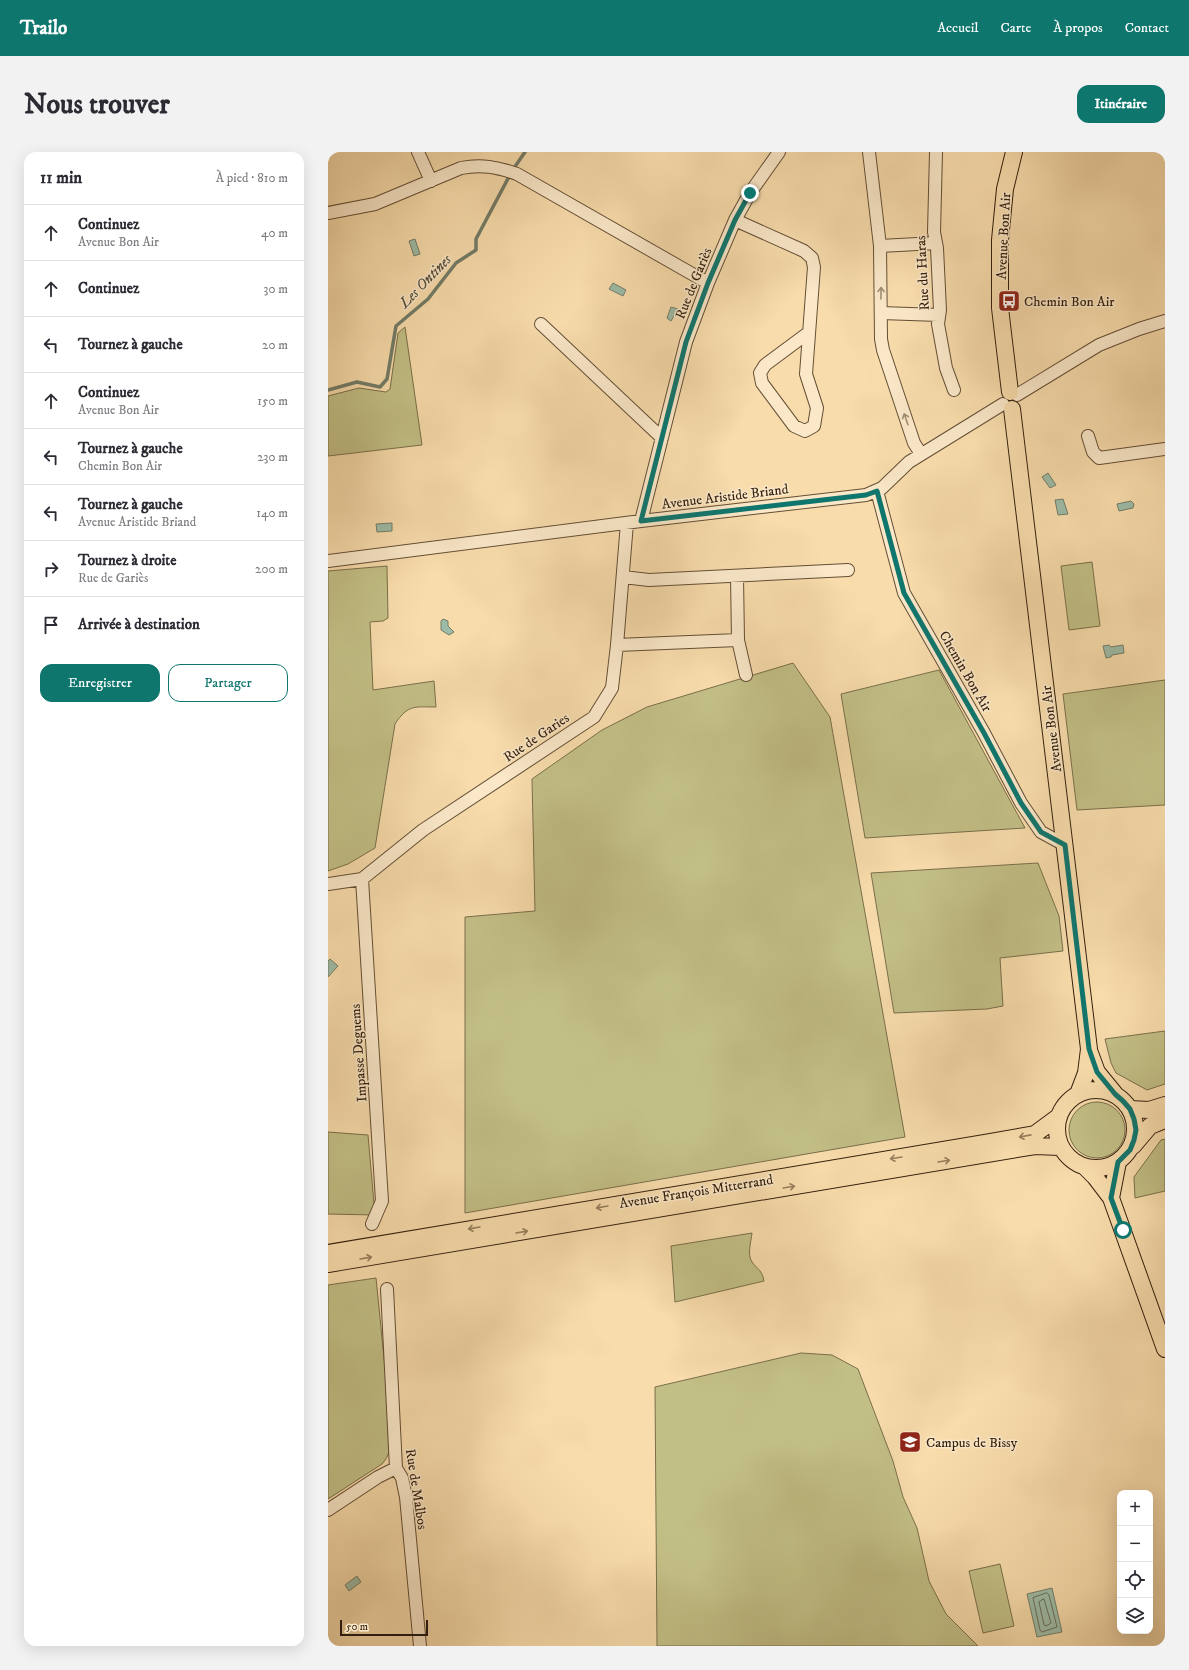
<!DOCTYPE html>
<html lang="fr">
<head>
<meta charset="utf-8">
<style>
  :root { --surface:#fff; --page:#f2f2f3; --text:#2b2b33; --muted:#7c7c81; --line:#e1e1e2; --accent:#0f766e }
  body { margin:0; font-family:"IM FELL DW Pica",serif; background:var(--page); color:var(--text) }
  .controls { position:absolute; right:12px; bottom:12px; display:grid; overflow:hidden; border-radius:8px; box-shadow:0 4px 16px #0002 }
  .controls button { width:36px; height:36px; display:grid; place-items:center; padding:0; border:0; border-bottom:1px solid var(--line); background:var(--surface); color:var(--text); font:20px sans-serif }
  .scale { position:absolute; left:12px; bottom:10px; width:88px; box-sizing:border-box; padding-left:4px; border:2px solid #331f0d; border-top:0; font-size:11px; line-height:14px; white-space:nowrap; color:#331f0d; -webkit-text-stroke:3px #fae8c9; paint-order:stroke }
  .stop { position:absolute; width:12px; height:12px; margin:-9px; border:3px solid #0f766e; border-radius:50%; background:#fff }
  .stop.end { background:#0f766e; border-color:#fff; box-shadow:0 1px 4px #0008 }
  .list { margin:0; padding:0; list-style:none }
  h2 { display:flex; justify-content:space-between; align-items:center; height:52px; margin:0; padding:0 16px; font-size:17px }
  h2 small { font-size:13px; font-weight:400; color:var(--muted) }
  .list li { display:grid; grid-template-columns:26px 1fr auto; gap:12px; align-items:center; box-sizing:border-box; height:56px; padding:0 16px; border-top:1px solid var(--line) }
  .list b { display:block; font-size:15px; white-space:nowrap }
  .list p { margin:0; font-size:13px; white-space:nowrap; color:var(--muted) }
  .list em { font-size:13px; font-style:normal; color:var(--muted) }
  .actions { display:flex; gap:8px; padding:12px 16px }
  .actions a { flex:1; padding:9px 0; border:1px solid var(--accent); border-radius:12px; text-align:center; font-size:14px; color:var(--accent) }
  .actions .main { background:var(--accent); color:#fff }
  .icon { flex:none; width:22px; height:22px; fill:none; stroke:currentColor; stroke-width:2; stroke-linecap:round; stroke-linejoin:round }
  .map { position:relative; flex:none; width:837px; height:1494px; overflow:hidden; border-radius:12px }
  header { display:flex; align-items:center; gap:24px; box-sizing:border-box; height:56px; padding:0 20px; background:var(--accent); color:#fff }
  header strong { font-size:19px }
  nav { display:flex; gap:22px; margin-inline-start:auto; font-size:14px }
  .intro { display:flex; align-items:center; justify-content:space-between; box-sizing:border-box; height:96px; padding:0 24px }
  h1 { margin:0; font-size:28px }
  .button { padding:10px 18px; border-radius:12px; background:var(--accent); color:#fff; font-size:14px; font-weight:700 }
  main { display:flex; gap:24px; padding:0 24px }
  aside { flex:1; background:var(--surface); border-radius:12px; box-shadow:0 4px 16px #0002 }
  .map>svg:first-child { display:block }
</style>
</head>
<body>
<header>
<strong>Trailo</strong>
<nav><a>Accueil</a><a>Carte</a><a>À propos</a><a>Contact</a></nav>
</header>
<div class="intro"><h1>Nous trouver</h1><a class="button">Itinéraire</a></div>
<main>
<aside>
<h2>11 min<small>À pied · 810 m</small></h2>
<ul class="list">
<li><svg class="icon" aria-label="ahead" viewBox="0 0 24 24"><path d="M12 20V5M6 11l6-6 6 6"/></svg><div><b>Continuez</b><p>Avenue Bon Air</p></div><em>40 m</em></li>
<li><svg class="icon" aria-label="ahead" viewBox="0 0 24 24"><path d="M12 20V5M6 11l6-6 6 6"/></svg><div><b>Continuez</b></div><em>30 m</em></li>
<li><svg class="icon" aria-label="left" viewBox="0 0 24 24"><path d="M17 20v-9H6M10 6l-5 5 5 5"/></svg><div><b>Tournez à gauche</b></div><em>20 m</em></li>
<li><svg class="icon" aria-label="ahead" viewBox="0 0 24 24"><path d="M12 20V5M6 11l6-6 6 6"/></svg><div><b>Continuez</b><p>Avenue Bon Air</p></div><em>150 m</em></li>
<li><svg class="icon" aria-label="left" viewBox="0 0 24 24"><path d="M17 20v-9H6M10 6l-5 5 5 5"/></svg><div><b>Tournez à gauche</b><p>Chemin Bon Air</p></div><em>230 m</em></li>
<li><svg class="icon" aria-label="left" viewBox="0 0 24 24"><path d="M17 20v-9H6M10 6l-5 5 5 5"/></svg><div><b>Tournez à gauche</b><p>Avenue Aristide Briand</p></div><em>140 m</em></li>
<li><svg class="icon" aria-label="right" viewBox="0 0 24 24"><path d="M7 20v-9h11M14 6l5 5-5 5"/></svg><div><b>Tournez à droite</b><p>Rue de Gariès</p></div><em>200 m</em></li>
<li><svg class="icon" aria-label="arrive" viewBox="0 0 24 24"><path d="M6 21V4h12l-3 4 3 4H6"/></svg><div><b>Arrivée à destination</b></div></li>
</ul>
<div class="actions"><a class="main">Enregistrer</a><a>Partager</a></div>
</aside>
<div class="map">
<svg width="837" height="1494" viewBox="0 0 837 1494">
  <rect width="100%" height="100%" fill="#f8dcac"/>
  <filter id="stains"><feTurbulence type="fractalNoise" baseFrequency=".005" numOctaves="4"/><feColorMatrix values="0 0 0 0 .2 0 0 0 0 .09 0 0 0 0 .02 0 0 0 .5 -.17"/></filter>
  <radialGradient id="worn" r=".72"><stop offset=".6" stop-color="#630" stop-opacity="0"/><stop offset="1" stop-color="#630" stop-opacity=".3"/></radialGradient>
  <path fill="#c2bf86" stroke="#7a6f4a" d="M77 175 94 293 0 304V244L31 236 58 240 62 237 70 181Z
    M764 410 772 474 741 478 733 414Z
    M59 414 60 466 55 469 42 470 45 538 106 529 108 555C87 555 80 552 67 572L47 696 20 712 0 719V419Z
    M465 511 502 565 577 985 137 1061V765L207 759 204 627 274 578 319 555Z
    M611 518 697 676 537 686 513 542Z
    M837 528V653L749 658 735 542Z
    M710 711 731 764 735 799 672 806 675 854 659 857 566 861 543 721Z
    M837 879V932L819 938 788 921 783 911 777 887Z
    M741 978a28 28 0 1 1 56 0a28 28 0 1 1-56 0Z
    M0 980 40 983 47 1063 0 1062Z
    M837 987V1039L807 1046 806 1025 833 988Z
    M424 1081C423 1090 419 1103 424 1110 430 1118 434 1118 436 1129L347 1150 343 1094Z
    M48 1126 64 1286C63 1296 61 1304 54 1312L0 1347V1133Z
    M473 1201 504 1203 530 1217 565 1309 575 1345 589 1376 601 1429 618 1462 650 1494H329L327 1235Z
    M672 1412 686 1474 655 1481 641 1419Z"/>
  <path fill="#9dbca7" stroke="#737d69" d="M87 87 92 102 86 104 81 89Z
    M285 131 298 138 295 144 281 137Z
    M343 155 350 157 343 169 339 166Z
    M720 321 728 333 722 336 714 325Z
    M735 347 740 362 730 363 727 348Z
    M803 349 806 352 805 356 791 359 789 352Z
    M64 371V379L49 380 48 372Z
    M115 467 120 469V474L126 480 121 483 113 478V469Z
    M781 493 783 495 795 493 796 501 784 503 783 505 778 506 775 494Z
    M2 807 10 814 0 825V809Z
    M29 1424 33 1430 21 1439 17 1433Z
    M724 1436 734 1480 709 1485 699 1442Z"/>
  <g fill="none" stroke-linecap="round" stroke-linejoin="round">
    <path stroke="#686e5a" stroke-width="1" d="M719 1441 721 1443 729 1475 714 1480 712 1478 705 1446Z
      M716 1447 723 1471 718 1474 716 1473 711 1450Z"/>
    <path stroke="#737d69" stroke-width="3.5" d="M0 238 29 230 52 235 59 227 68 174 100 147 128 111 148 98V87L184 19 197 0"/>
    <g stroke="#644e35" stroke-width="14">
      <path id="minor" d="M90 0 103 29
        M541 0 552 94 553 187 555 198 586 291 593 302
        M608 0 606 80 609 96 612 158 610 172 618 216 626 238
        M0 61 47 52 133 16C153 12 169 15 189 22L380 131
        M407 68 476 99 484 106 486 115 478 222 489 256 486 274 477 279 466 274 434 231 432 221 437 213 480 181
        M552 94 608 91
        M553 161 611 163
        M213 172 334 286
        M689 243 771 193 811 177 837 169
        M760 284 765 300 771 306 837 297
        M549 339 576 441 656 581 693 651 713 680 737 693
        M313 369 358 190 380 131 407 68 422 41 451 0
        M0 409 313 369 538 343 554 336 581 310 675 252
        M295 425 321 428 520 418
        M410 488 418 523
        M289 493 410 488 409 424
        M34 727 54 1049 44 1072
        M0 732 34 727 95 678 266 565 284 536 289 493 299 371
        M59 1137 68 1316 74 1326 78 1345 92 1494
        M0 1358 50 1325 68 1316"/>
    </g>
    <g stroke="#331f0d" stroke-width="18">
      <path id="major" d="M682 240 672 156V88L677 37 686 0
        M684 257 761 897 758 921 750 942
        M762 901 769 920 787 942
        M729 977a39 39 0 1 1 78 0a39 39 0 1 1-78 0Z
        M802 957 821 958 837 953
        M805 994 822 974 837 968
        M757 1015 767 1025 783 1046 837 1197
        M783 1046 790 1010
        M0 1101 657 991 707 982 730 965
        M0 1112 707 994 732 995"/>
    </g>
    <use href="#minor" stroke="#fae8c9" stroke-width="12"/>
    <use href="#major" stroke="#f8dcac" stroke-width="16"/>
  </g>
  <defs><path id="oneway-shaft" d="M-6 0H5M1.5-3L5.5 0L1.5 3" fill="none" stroke-width="1.6" stroke-linecap="round" stroke-linejoin="round"/></defs>
  <g stroke="#a08e74">
    <use href="#oneway-shaft" transform="translate(553 141) rotate(-89)"/>
    <use href="#oneway-shaft" transform="translate(578 267) rotate(-109)"/>
  </g>
  <g stroke="#967e5c">
    <use href="#oneway-shaft" transform="translate(697 984) rotate(169)"/>
    <use href="#oneway-shaft" transform="translate(568 1006) rotate(171)"/>
    <use href="#oneway-shaft" transform="translate(616 1009) rotate(-9)"/>
    <use href="#oneway-shaft" transform="translate(461 1035) rotate(-9)"/>
    <use href="#oneway-shaft" transform="translate(274 1055) rotate(170)"/>
    <use href="#oneway-shaft" transform="translate(146 1076) rotate(170)"/>
    <use href="#oneway-shaft" transform="translate(194 1080) rotate(-10)"/>
    <use href="#oneway-shaft" transform="translate(38 1106) rotate(-10)"/>
  </g>
  <g fill="none" stroke-linecap="round" stroke-linejoin="round">
    <path stroke="#0f766e" stroke-width="5" d="M422 41 407 68 380 131 358 190 313 369 538 343 549 339 576 441 656 581 693 651 713 680 737 693 761 897 769 920 787 942 795 949 802 957 806 967 808 978 806 988 802 998 790 1010 783 1046 795 1078"/>
  </g>
  <defs>
    <g id="bus-square" transform="scale(1.15)"><rect x="-9" y="-9" width="18" height="18" rx="4" fill="#8f2418" stroke="#fae8c9"/><path d="M-5-6H5V4H4V6H2V4H-2V6H-4V4H-5ZM-3.5-4V0h7V-4ZM-3.5 1.2v1.5H-2V1.2ZM2 1.2v1.5H3.5V1.2Z" fill="#fff"/></g>
    <g id="university-square" transform="scale(1.15)"><rect x="-9" y="-9" width="18" height="18" rx="4" fill="#8f2418" stroke="#fae8c9"/><path d="M0-5L7-2L0 1L-7-2ZM-4 1L0 2.5L4 1V4Q0 6-4 4Z" fill="#fff"/></g>
  </defs>
  <g fill-rule="evenodd">
    <use href="#bus-square" x="681" y="149"/>
    <use href="#university-square" x="582" y="1290"/>
  </g>
  <g text-anchor="middle" stroke-width="3" stroke-linejoin="round" paint-order="stroke">
    <g font-size="14" fill="#331f0d" stroke="#fae8c9">
      <text transform="translate(675 84) rotate(-87)" y="5">Avenue Bon Air</text>
      <text transform="translate(594 121) rotate(-93)" y="5">Rue du Haras</text>
      <text transform="translate(365 131) rotate(-68)" y="5">Rue de Gariès</text>
      <text transform="translate(397 344) rotate(-7)" y="5">Avenue Aristide Briand</text>
      <text transform="translate(638 519) rotate(60)" y="5">Chemin Bon Air</text>
      <text transform="translate(723 577) rotate(-97)" y="5">Avenue Bon Air</text>
      <text transform="translate(208 585) rotate(-34)" y="5">Rue de Garies</text>
      <text transform="translate(30 901) rotate(-94)" y="5">Impasse Deguems</text>
      <text transform="translate(368 1039) rotate(-9)" y="5">Avenue François Mitterrand</text>
      <text transform="translate(89 1337) rotate(81)" y="5">Rue de Malbos</text>
    </g>
    <g font-size="14" fill="#331f0d" stroke="#fae8c9" text-anchor="start">
      <text x="696" y="154">Chemin Bon Air</text>
      <text x="598" y="1295">Campus de Bissy</text>
    </g>
    <g font-size="15" font-style="italic" fill="#534e3b" stroke="#fae8c9">
      <text transform="translate(97 129) rotate(-46)" y="5">Les Ontines</text>
    </g>
  </g>
  <rect width="100%" height="100%" filter="url(#stains)"/>
  <rect width="100%" height="100%" fill="url(#worn)"/>
</svg>
<div class="controls">
<button>+</button>
<button>−</button>
<button><svg class="icon" aria-label="locate" viewBox="0 0 24 24"><circle cx="12" cy="12" r="6"/><path d="M12 2v4M12 18v4M2 12h4M18 12h4"/></svg></button>
<button><svg class="icon" aria-label="layers" viewBox="0 0 24 24"><path d="M12 4l9 5-9 5-9-5zM3 14l9 5 9-5"/></svg></button>
</div>
<div class="scale">50 m</div>
<div class="stop" style="left:795px;top:1078px"></div>
<div class="stop end" style="left:422px;top:41px"></div>
</div>
</main>
</body>
</html>
